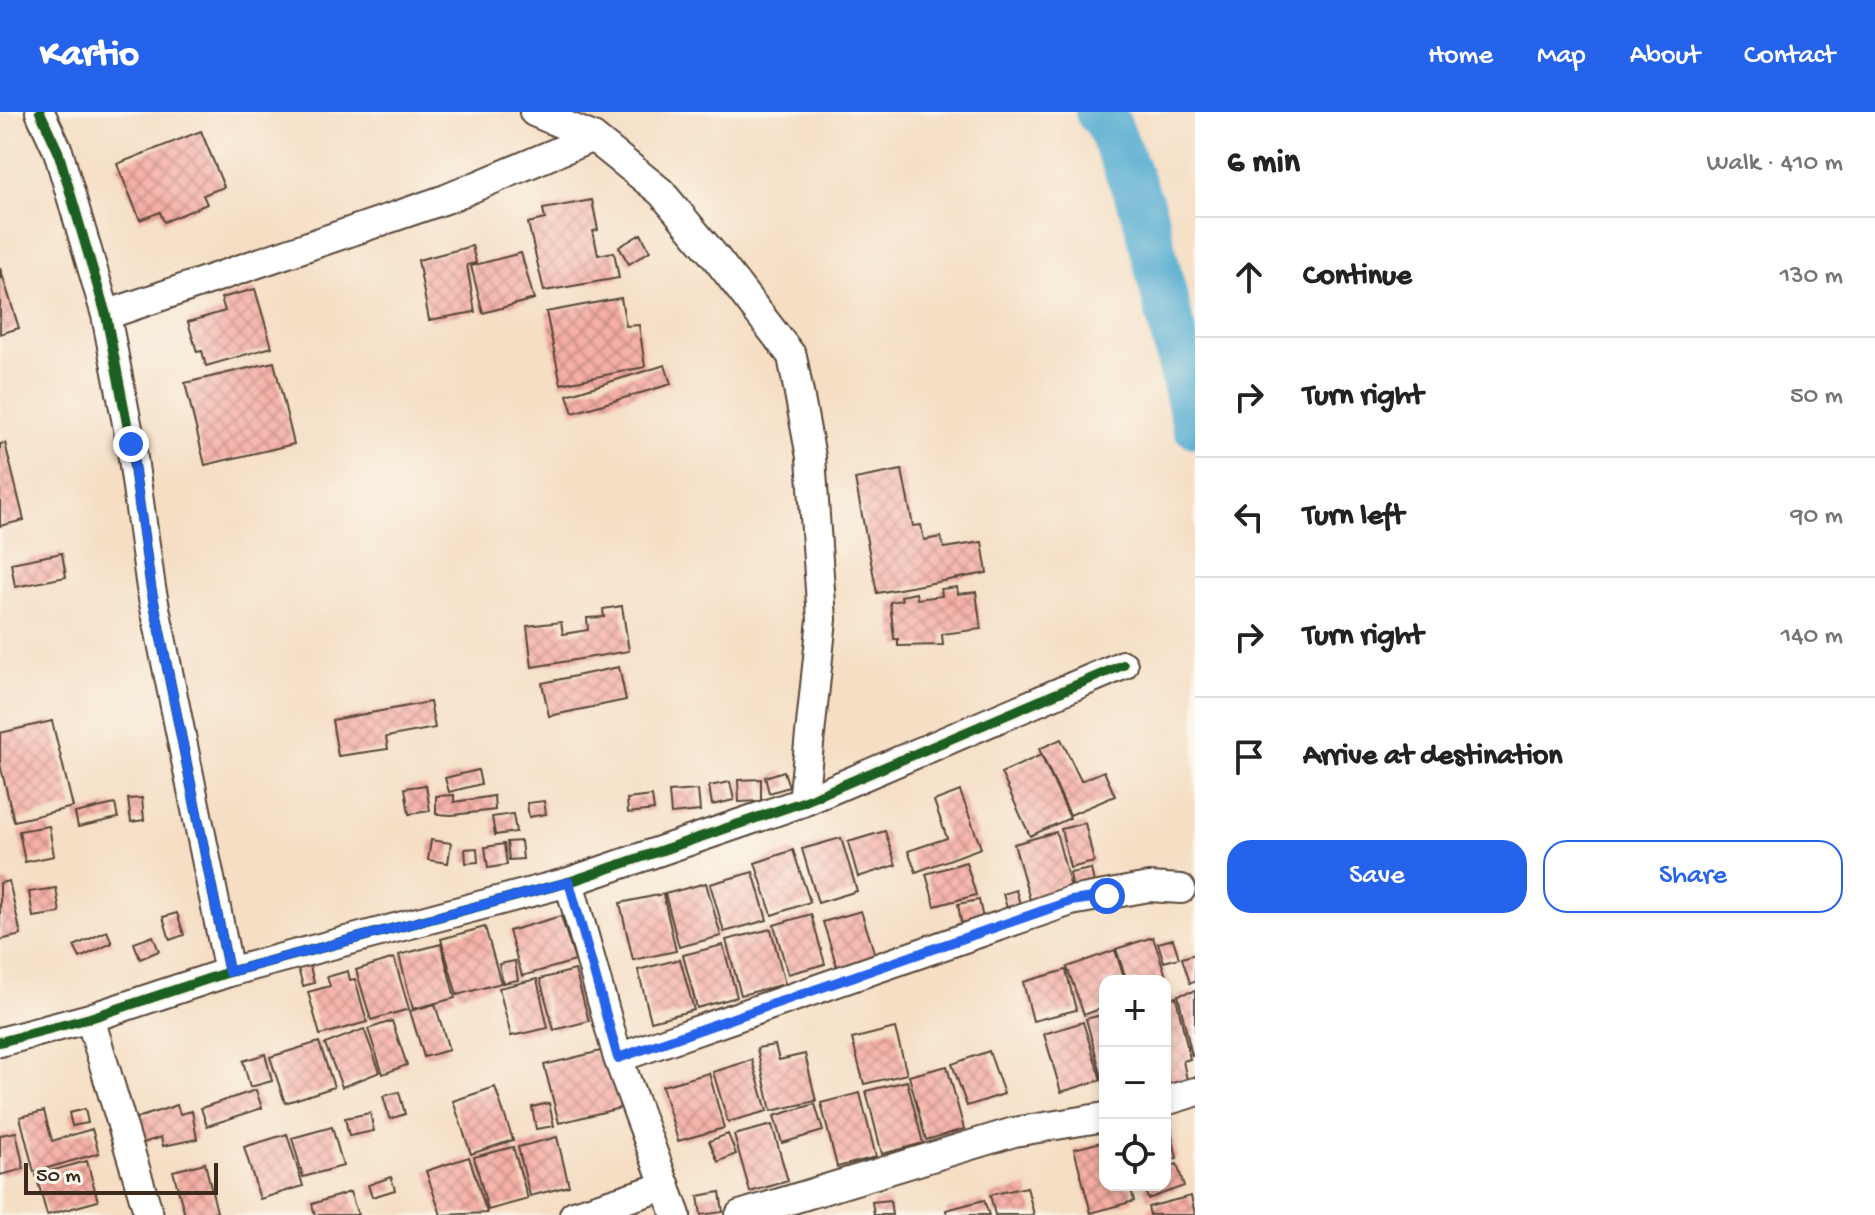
<!DOCTYPE html>
<html lang="en">
<head>
<meta charset="utf-8">
<style>
  :root { --surface:#fff; --page:#f6f6f6; --text:#222; --muted:#767676; --line:#e0e0e0; --accent:#2563eb }
  body { margin:0; font-family:"Gochi Hand",sans-serif; background:var(--page); color:var(--text) }
  .controls { position:absolute; right:24px; bottom:24px; display:grid; overflow:hidden; border-radius:16px; box-shadow:0 4px 12px #0003 }
  .controls button { width:72px; height:72px; display:grid; place-items:center; padding:0; border:0; border-bottom:2px solid var(--line); background:var(--surface); color:var(--text); font:40px sans-serif }
  .scale { position:absolute; left:24px; bottom:20px; width:194px; box-sizing:border-box; padding-left:8px; border:4px solid #3b2a1e; border-top:0; font-size:22px; line-height:28px; white-space:nowrap; color:#3b2a1e; -webkit-text-stroke:6px #fbf7ec; paint-order:stroke }
  .stop { position:absolute; width:24px; height:24px; margin:-18px; border:6px solid #2563eb; border-radius:50%; background:#fff }
  .stop.end { background:#2563eb; border-color:#fff; box-shadow:0 2px 8px #0008 }
  .list { margin:0; padding:0; list-style:none }
  h2 { display:flex; justify-content:space-between; align-items:center; height:104px; margin:0; padding:0 32px; font-size:34px }
  h2 small { font-size:26px; font-weight:400; color:var(--muted) }
  .list li { display:grid; grid-template-columns:52px 1fr auto; gap:24px; align-items:center; box-sizing:border-box; height:120px; padding:0 32px; border-top:2px solid var(--line) }
  .list b { display:block; font-size:30px; white-space:nowrap }
  .list em { font-size:26px; font-style:normal; color:var(--muted) }
  .actions { display:flex; gap:16px; padding:24px 32px }
  .actions a { flex:1; padding:18px 0; border:2px solid var(--accent); border-radius:24px; text-align:center; font-size:28px; color:var(--accent) }
  .actions .main { background:var(--accent); color:#fff }
  .icon { flex:none; width:44px; height:44px; fill:none; stroke:currentColor; stroke-width:2; stroke-linecap:round; stroke-linejoin:round }
  .map { position:relative; flex:none; width:1195px; height:1103px; overflow:hidden }
  header { display:flex; align-items:center; gap:48px; box-sizing:border-box; height:112px; padding:0 40px; background:var(--accent); color:#fff }
  header strong { font-size:38px }
  nav { display:flex; gap:44px; margin-inline-start:auto; font-size:28px }
  main { display:flex }
  aside { flex:1; background:var(--surface) }
  .map>svg:first-child { display:block }
</style>
</head>
<body>
<header>
<strong>Kartio</strong>
<nav><a>Home</a><a>Map</a><a>About</a><a>Contact</a></nav>
</header>
<main>
<div class="map">
<svg width="1195" height="1103" viewBox="0 0 1195 1103">
  <defs>
    <pattern id="building-cross-hatch" width="8" height="8" patternUnits="userSpaceOnUse" patternTransform="scale(2)"><rect width="8" height="8" fill="#f6aea5"/><path d="M0 0l8 8M0 8l8-8" fill="none" stroke="#c88e86"/></pattern>
  </defs>
  <rect width="100%" height="100%" fill="#fbf7ec"/>
  <filter id="ink" filterUnits="userSpaceOnUse"><feTurbulence type="fractalNoise" baseFrequency=".0125" numOctaves="2"/><feDisplacementMap in="SourceGraphic" scale="16" xChannelSelector="R" yChannelSelector="G"/><feConvolveMatrix kernelMatrix="1 2 1 2 8 2 1 2 1" color-interpolation-filters="sRGB"/></filter>
  <filter id="wash" filterUnits="userSpaceOnUse"><feTurbulence type="fractalNoise" baseFrequency=".006" numOctaves="4" result="noise"/><feDisplacementMap in="SourceGraphic" scale="32" xChannelSelector="R" yChannelSelector="G"/><feGaussianBlur stdDeviation="1.8" result="paint"/><feColorMatrix in="noise" values="0 0 0 0 0 0 0 0 0 0 0 0 0 0 0 0 0 1.4 0 .05"/><feComposite in="paint" operator="in"/></filter>
  <g filter="url(#wash)">
    <rect width="100%" height="100%" fill="#f5dec4"/>
    <g fill="none" stroke-linecap="round" stroke-linejoin="round">
      <path stroke="#53acd0" stroke-width="46" d="M1098 0 1107 9 1144 100 1195 313"/>
    </g>
    <g id="blocks">
      <path fill="url(#building-cross-hatch)" d="M201 19 224 75 203 83 207 92 164 110 160 100 140 108 117 52Z
        M592 88 598 118 593 119 598 143 614 140 619 166 544 179 528 111 545 107 543 97Z
        M641 122 650 139 629 152 619 135Z
        M472 134 476 151 467 153 475 200 429 208 418 148Z
        M521 141 534 187 483 201 471 154Z
        M0 156 19 216 0 222Z
        M255 177 272 235 206 254 202 239 197 240 188 210 225 199 221 186Z
        M621 186 626 214 639 213 645 255 561 272 546 200Z
        M274 250 294 332 205 353 185 271Z
        M665 253 671 272 573 301 567 283Z
        M5 331 24 408 0 414V332Z
        M902 358 913 414 921 413 924 428 941 425 944 436 982 430 987 461 877 481 855 367Z
        M62 441 66 465 15 475 11 451Z
        M957 475 958 482 976 480 981 517 942 522 943 533 898 534V527H894L890 490 902 488 901 484 916 481 917 487 942 484 941 477Z
        M622 494 629 539 532 555 527 514 561 510 563 522 588 518 587 506 604 505 603 497Z
        M619 555 626 588 549 604 542 571Z
        M430 590 435 616 386 625 388 637 338 644 332 608Z
        M52 609 73 695 14 709 0 652V621Z
        M1061 627 1081 669 1104 659 1115 684 1070 703 1039 637Z
        M1041 643 1070 706 1030 724 1001 661Z
        M478 658 481 672 449 680 445 666Z
        M784 659 789 675 769 681 765 665Z
        M761 667V689L739 690 738 668Z
        M730 670 734 688 712 693 709 674Z
        M426 673 430 699 409 702 405 676Z
        M698 678 700 699 671 702 669 680Z
        M960 679 981 736 916 760 908 739 947 726 934 689Z
        M454 683V690L494 684 495 698 452 703 436 702V684Z
        M652 684 654 698 628 701 627 687Z
        M142 686 144 708 131 710 128 687Z
        M544 689 546 702 529 705 527 691Z
        M115 692 118 706 78 715 75 701Z
        M513 702 516 720 495 723 492 705Z
        M1085 711 1094 750 1070 756 1061 717Z
        M49 714 54 744 25 750 19 719Z
        M885 719 896 753 858 765 848 730Z
        M1056 720 1072 780 1031 791 1014 732Z
        M841 726 857 779 818 791 802 737Z
        M431 728 451 731 448 751 428 748Z
        M521 729 523 747 509 748 507 730Z
        M504 732 507 753 488 756 485 735Z
        M477 736 478 750 466 751 465 737Z
        M793 738 810 790 772 803 755 751Z
        M966 750 976 783 935 794 926 762Z
        M1091 757 1096 780 1074 784 1070 761Z
        M753 760 767 808 724 820 710 772Z
        M9 769 21 823 0 828V771Z
        M706 771 721 824 679 835 665 782Z
        M56 776 60 801 33 805 29 780Z
        M1016 778 1020 792 1007 796 1003 782Z
        M663 782 676 839 633 848 620 791Z
        M979 788 984 812 962 816 958 792Z
        M861 799 877 849 839 861 823 810Z
        M177 801 184 823 170 828 163 805Z
        M811 802 825 852 788 862 774 813Z
        M561 804 575 849 522 864 509 819Z
        M485 815 501 871 457 883 441 827Z
        M771 817 785 872 741 883 726 828Z
        M107 819 112 831 80 846 74 834Z
        M153 824 159 839 140 847 134 831Z
        M1153 825 1169 873 1165 874V869H1127L1116 837Z
        M1173 827 1179 846 1164 850 1158 831Z
        M441 832 455 886 413 897 399 843Z
        M723 833 737 885 697 896 683 843Z
        M1115 838 1125 869H1105V895L1084 903 1067 855Z
        M1195 842V870L1190 871 1182 846Z
        M394 846 409 897 371 908 356 858Z
        M680 847 694 898 651 909 638 858Z
        M515 849 518 868 503 871 499 852Z
        M309 850 314 871 303 874 297 853Z
        M575 858 589 909 554 918 540 867Z
        M1066 858 1076 898 1033 909 1023 870Z
        M348 859 350 868 355 867 367 910 320 923 308 880 330 874 327 865Z
        M537 867 548 916 511 924 499 876Z
        M1195 879V943L1192 944 1178 883Z
        M1176 885 1190 947 1183 949 1187 968 1165 973V887Z
        M435 892 449 938 424 945 410 899Z
        M1105 902V972H1104L1086 907Z
        M392 909 407 953 383 962 368 917Z
        M1083 910 1101 968 1061 980 1044 922Z
        M895 916 907 962 864 972 852 927Z
        M364 917 380 960 342 975 325 932Z
        M319 930 334 975 285 991 270 945Z
        M775 933 779 948 805 942 816 989 771 999 757 936Z
        M605 938 620 996 559 1011 544 953Z
        M989 939 1004 982 967 994 952 952Z
        M265 942 272 969 250 975 243 949Z
        M752 948 767 999 728 1010 713 960Z
        M947 954 964 1017 926 1028 909 964Z
        M709 961 724 1016 678 1029 662 974Z
        M907 969 923 1031 882 1042 866 979Z
        M495 975 513 1028 471 1042 453 989Z
        M256 978 262 996 207 1014 201 996Z
        M399 980 405 1002 390 1007 383 984Z
        M860 981 876 1045 837 1055 821 991Z
        M549 991 554 1014 536 1017 532 995Z
        M815 992 823 1019 782 1031 774 1004Z
        M177 993 180 1002 192 999 197 1027 163 1034 161 1025 140 1032 131 1008Z
        M85 997 88 1011 72 1014 69 1001Z
        M44 999 52 1029 92 1017 99 1041 34 1060 20 1005Z
        M370 1001 374 1019 349 1024 345 1006Z
        M772 1013 788 1069 750 1080 734 1023Z
        M1170 1014 1177 1046 1165 1049V1016Z
        M332 1015 343 1054 303 1065 292 1026Z
        M16 1020 24 1057 0 1063V1023Z
        M287 1022 303 1074 260 1087 244 1035Z
        M728 1022 736 1042 718 1050 709 1029Z
        M557 1025 569 1074 530 1084 518 1035Z
        M1105 1029V1073H1130L1134 1089 1091 1101 1074 1037Z
        M513 1035 528 1087 488 1098 474 1045Z
        M469 1045 487 1101 441 1103 426 1059Z
        M87 1049 98 1089 47 1103 36 1063Z
        M205 1051 217 1100 204 1103H185L173 1059Z
        M1177 1052 1184 1074 1148 1087 1143 1073H1165V1056Z
        M391 1065 395 1078 372 1085 368 1073Z
        M1027 1075 1034 1103H995L990 1083Z
        M350 1080 358 1103H315L312 1092Z
        M720 1080 723 1100 701 1103 698 1084Z
        M1191 1084 1195 1103H1150L1148 1095Z
        M890 1088 892 1103H874L872 1090Z
        M984 1088 989 1103H947L946 1098Z"/>
    </g>
  </g>
  <g filter="url(#ink)">
    <use href="#blocks" fill-opacity="0" stroke="#574537" stroke-width="2"/>
    <g fill="none" stroke-linecap="round" stroke-linejoin="round">
      <g stroke="#574537" stroke-width="32">
        <path id="minor" d="M534 0 593 25 661 80 716 146 792 244 811 345 822 507 803 690
          M106 203 446 87 593 25
          M569 770 618 946 676 1103
          M229 860 569 770 803 690 1123 553
          M90 906 149 1103
          M0 930 90 906 229 860 151 476 131 332 106 203 58 39 40 0
          M618 946 1071 789 1149 775 1181 777
          M1165 989 1195 980
          M574 1103 666 1074
          M740 1103 1014 1020 1105 1005"/>
      </g>
      <use href="#minor" stroke="#fff" stroke-width="28"/>
      <g stroke="#fbf7ec" stroke-width="15">
        <path id="cycleway" d="M229 860 569 770 803 690 1123 553
          M0 930 90 906 229 860 151 476 131 332 106 203 58 39 40 0"/>
      </g>
      <use href="#cycleway" stroke="#1b5e20" stroke-width="10"/>
    </g>
  </g>
  <g fill="none" stroke-linecap="round" stroke-linejoin="round" filter="url(#ink)">
    <path stroke="#2563eb" stroke-width="10" d="M131 332 151 476 229 860 569 770 618 946 1071 789 1107 784"/>
  </g>
</svg>
<div class="controls">
<button>+</button>
<button>−</button>
<button><svg class="icon" aria-label="locate" viewBox="0 0 24 24"><circle cx="12" cy="12" r="6"/><path d="M12 2v4M12 18v4M2 12h4M18 12h4"/></svg></button>
</div>
<div class="scale">50 m</div>
<div class="stop" style="left:1107px;top:784px"></div>
<div class="stop end" style="left:131px;top:332px"></div>
</div>
<aside>
<h2>6 min<small>Walk · 410 m</small></h2>
<ul class="list">
<li><svg class="icon" aria-label="ahead" viewBox="0 0 24 24"><path d="M12 20V5M6 11l6-6 6 6"/></svg><div><b>Continue</b></div><em>130 m</em></li>
<li><svg class="icon" aria-label="right" viewBox="0 0 24 24"><path d="M7 20v-9h11M14 6l5 5-5 5"/></svg><div><b>Turn right</b></div><em>50 m</em></li>
<li><svg class="icon" aria-label="left" viewBox="0 0 24 24"><path d="M17 20v-9H6M10 6l-5 5 5 5"/></svg><div><b>Turn left</b></div><em>90 m</em></li>
<li><svg class="icon" aria-label="right" viewBox="0 0 24 24"><path d="M7 20v-9h11M14 6l5 5-5 5"/></svg><div><b>Turn right</b></div><em>140 m</em></li>
<li><svg class="icon" aria-label="arrive" viewBox="0 0 24 24"><path d="M6 21V4h12l-3 4 3 4H6"/></svg><div><b>Arrive at destination</b></div></li>
</ul>
<div class="actions"><a class="main">Save</a><a>Share</a></div>
</aside>
</main>
</body>
</html>
